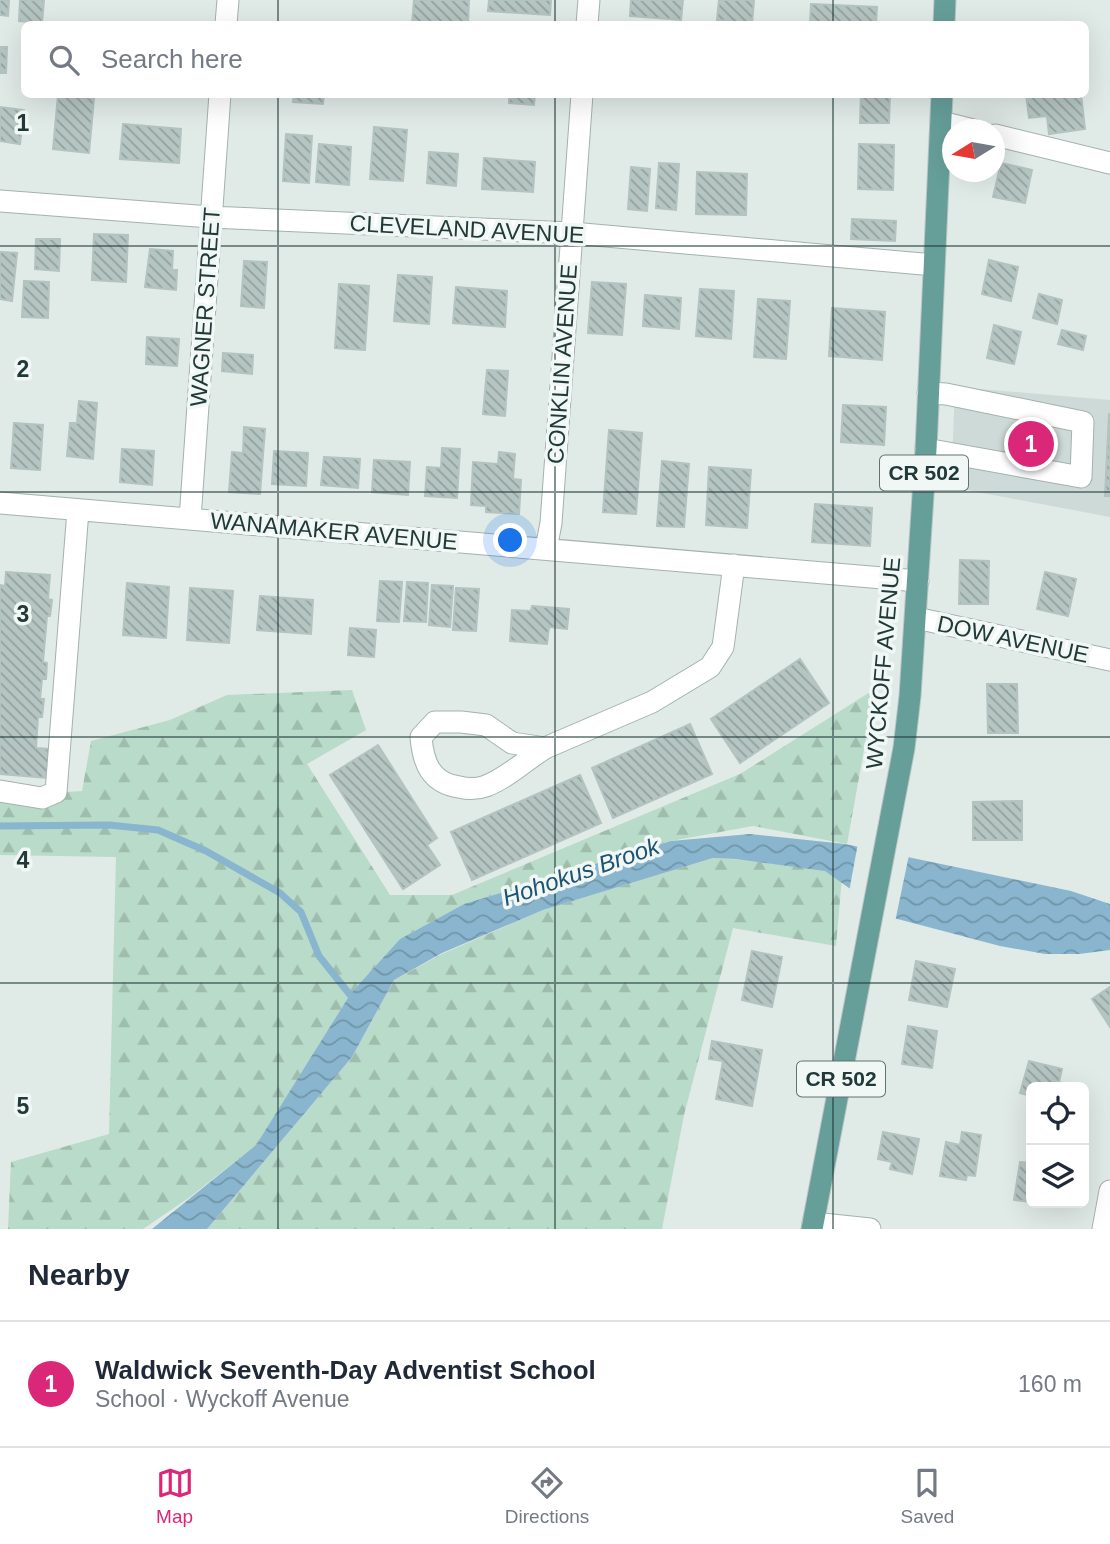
<!DOCTYPE html>
<html lang="en">
<head>
<meta charset="utf-8">
<style>
  :root { --surface:#fff; --page:#f6f6f7; --text:#1f2937; --muted:#747a83; --line:#e0e1e3; --accent:#db2777 }
  body { margin:0; font-family:Helvetica,sans-serif; background:var(--page); color:var(--text) }
  .controls { position:absolute; right:21px; bottom:21px; display:grid; overflow:hidden; border-radius:10px; box-shadow:0 7px 28px #0002 }
  .controls button { width:63px; height:63px; display:grid; place-items:center; padding:0; border:0; border-bottom:2px solid var(--line); background:var(--surface); color:var(--text); font:35px sans-serif }
  .compass { position:absolute; left:942px; top:119px; width:63px; height:63px; border-radius:50%; background:var(--surface); box-shadow:0 7px 28px #0002; rotate:259deg }
  .you { position:absolute; left:511px; top:541px; width:24px; height:24px; margin:-18px; border:5px solid #fff; border-radius:50%; background:#1a73e8; box-shadow:0 0 0 10px #1a73e833 }
  .badge { display:grid; place-items:center; width:46px; height:46px; border-radius:50%; background:var(--accent); color:#fff; font-size:23px; font-weight:700 }
  .pin { position:absolute; translate:-50% -50%; border:4px solid #fff; box-shadow:0 2px 7px #0006 }
  .list { margin:0; padding:0; list-style:none }
  h2 { display:flex; justify-content:space-between; align-items:center; height:91px; margin:0; padding:0 28px; font-size:30px }
  h2 small { font-size:23px; font-weight:400; color:var(--muted) }
  .list li { display:grid; grid-template-columns:46px 1fr auto; gap:21px; align-items:center; box-sizing:border-box; height:126px; padding:0 28px; border-top:2px solid var(--line) }
  .list b { display:block; font-size:26px; white-space:nowrap }
  .list p { margin:0; font-size:23px; white-space:nowrap; color:var(--muted) }
  .list em { font-size:23px; font-style:normal; color:var(--muted) }
  .icon { flex:none; width:38px; height:38px; fill:none; stroke:currentColor; stroke-width:2; stroke-linecap:round; stroke-linejoin:round }
  .map { position:relative; flex:none; width:1110px; height:1229px; overflow:hidden }
  .search { position:absolute; background:var(--surface); box-shadow:0 7px 28px #0002; left:21px; right:21px; top:21px; height:77px; display:flex; align-items:center; gap:18px; box-sizing:border-box; padding:0 24px; border-radius:10px; color:var(--muted); font-size:26px }
  .sheet { height:217px; background:var(--surface) }
  nav { display:flex; justify-content:space-around; align-items:center; box-sizing:border-box; height:98px; border-top:2px solid var(--line); background:var(--surface); font-size:19px; color:var(--muted) }
  nav a { display:grid; justify-items:center; gap:4px }
  nav .on { color:var(--accent) }
  .map>svg:first-child { display:block }
</style>
</head>
<body>
<div class="map">
<svg width="1110" height="1229" viewBox="0 0 1110 1229">
  <defs>
    <pattern id="forest-firs" width="22" height="20" patternUnits="userSpaceOnUse" patternTransform="scale(1.75)"><rect width="22" height="20" fill="#b9dbc9"/><path d="M5 1l3.5 6h-7zM16 11l3.5 6h-7z" fill="#9fbdad"/></pattern>
    <pattern id="water-waves" width="16" height="10" patternUnits="userSpaceOnUse" patternTransform="scale(1.75)"><rect width="16" height="10" fill="#89b6ce"/><path d="M0 5q4-4 8 0t8 0" fill="none" stroke="#7095a8"/></pattern>
    <pattern id="building-back-hatch" width="6" height="6" patternUnits="userSpaceOnUse" patternTransform="scale(1.75)"><rect width="6" height="6" fill="#b5c5c1"/><path d="M-1 5l2 2M0 0l6 6M5-1l2 2" fill="none" stroke="#93a19e"/></pattern>
  </defs>
  <rect width="100%" height="100%" fill="#e0eae7"/>
  <path fill="#cedad7" d="M955 387 1110 400V517L951 487Z"/>
  <path fill="url(#forest-firs)" d="M875 689 847 844 753 826 671 841 464 904 400 939 351 993 256 1145 190 1197 143 1229H8L11 1162 109 1134 116 857 0 855V796L82 791 91 741 170 720 227 695 352 690 366 730 307 764 390 895H452L740 774Z
    M713 858 843 865 836 946 733 928 684 1115 662 1229H207L352 1057 394 980 442 954 543 910Z"/>
  <path fill="url(#water-waves)" d="M750 834 845 844 1071 891 1110 904V950L1079 954H1045L1000 946 890 917 825 871 736 859 713 858 543 910 442 953 394 980 352 1057 207 1229H152L256 1145 351 993 400 939 464 904 671 841Z"/>
  <path fill="#e0eae7" d="M858 843 909 855 895 922 888 920 849 892Z"/>
  <g fill="none" stroke-linecap="round" stroke-linejoin="round">
    <path stroke="#89b6ce" stroke-width="7" d="M0 826 109 825 158 830 206 851 280 893 301 912 319 956 355 1001"/>
  </g>
  <path fill="url(#building-back-hatch)" stroke="#b3c3c0" stroke-width="2" d="M0 0H9L8 16 0 15Z
    M20 0H44L42 23 19 21Z
    M414 0H469L468 24H412Z
    M489 0H551L550 15 488 11Z
    M631 0H683L681 20 630 16Z
    M719 0H754L752 24H729V21L717 20Z
    M811 4 877 7 876 24H810Z
    M0 47H7L6 73H0Z
    M294 94H324L323 104 293 102Z
    M509 94H535L534 105 509 103Z
    M861 94H890L889 123H860Z
    M1026 94H1081L1085 129 1049 134 1047 116 1029 118Z
    M58 95 94 98 89 153 53 149Z
    M0 107 24 110 20 144 0 141Z
    M123 124 181 129 179 163 120 159Z
    M374 127 407 130 403 181 370 179Z
    M286 134 312 136 309 183 283 181Z
    M319 144 351 147 349 185 316 182Z
    M859 144 894 145 893 190 858 189Z
    M429 152 458 154 456 186 427 183Z
    M484 158 535 162 533 192 482 189Z
    M659 163 679 164 676 210 656 208Z
    M1001 163 1032 170 1025 203 993 197Z
    M631 167 650 169 647 211 628 209Z
    M697 172 747 174 746 215 696 214Z
    M852 219 896 221 895 241 851 239Z
    M94 234 128 235 126 282 92 280Z
    M36 239H60L59 271 35 269Z
    M150 249 173 251 172 270H177L176 290 145 287Z
    M0 252 17 253 12 301 0 299Z
    M989 260 1018 267 1011 301 982 294Z
    M244 261 267 262 264 308 241 306Z
    M398 275 432 277 429 324 394 321Z
    M24 281 49 282 48 318 22 317Z
    M592 282 626 284 622 335 588 333Z
    M339 284 369 286 365 350 335 348Z
    M456 287 507 291 505 327 453 323Z
    M700 289 734 291 731 339 696 336Z
    M1039 294 1062 300 1057 324 1033 318Z
    M645 295 681 298 679 329 643 326Z
    M758 299 790 301 786 359 754 357Z
    M832 308 885 312 882 360 829 356Z
    M994 325 1021 332 1014 364 987 358Z
    M1062 330 1086 336 1083 350 1058 344Z
    M147 337 179 339 177 366 146 364Z
    M223 353 253 355 252 374 222 371Z
    M487 370 508 371 505 416 483 414Z
    M79 401 97 403 93 459 67 456 70 423H77Z
    M843 405 886 407 884 445 841 442Z
    M1109 414H1110V496H1105Z
    M14 423 43 425 40 470 11 468Z
    M244 427 265 429 260 494 229 492 232 452 243 453Z
    M609 430 642 433 636 514 603 512Z
    M442 448 460 449 457 498 425 496 427 467 441 468Z
    M122 449 154 451 152 485 120 482Z
    M274 451 308 453 306 486 272 484Z
    M499 452 515 454 513 479 521 480 519 514 486 512V506L471 505 473 462 498 464Z
    M324 457 360 459 358 488 321 485Z
    M374 460 410 462 408 495 372 492Z
    M662 461 689 464 684 527 657 526Z
    M709 467 751 470 747 528 706 525Z
    M815 504 872 508 870 546 812 542Z
    M960 560 989 561 988 604H959Z
    M6 572 50 575 48 599 52 600 50 616H47L43 662 47 663 46 679H42L40 699H44L42 717H38L36 748 49 749 47 778 0 774V585L5 586Z
    M1045 572 1076 579 1068 616 1037 609Z
    M380 581 402 582 399 622 377 621Z
    M407 582 428 583 426 622 404 621Z
    M127 583 169 587 166 638 123 635Z
    M432 585 453 586 450 627 429 625Z
    M190 588 233 591 229 643 187 640Z
    M456 588 479 589 476 631 453 630Z
    M260 596 313 600 311 634 257 630Z
    M532 606 569 609 567 629 549 627 547 644 510 641 512 610 531 611Z
    M350 628 376 630 374 657 348 655Z
    M800 659 829 703 740 763 711 719Z
    M987 684H1017L1018 733H988Z
    M690 724 712 774 613 818 592 768Z
    M378 745 437 838 427 845 440 865 403 889 330 775Z
    M580 775 601 823 472 880 451 832Z
    M1022 801V840H973V802Z
    M752 951 782 957 772 1007 742 1000Z
    M916 961 955 969 947 1007 909 1000Z
    M1110 987V1027L1092 999Z
    M908 1026 937 1031 932 1068 902 1064Z
    M712 1041 762 1050 752 1106 716 1099 723 1061 709 1059Z
    M1029 1061 1062 1069 1059 1082 1069 1085 1068 1087H1031V1096L1020 1093Z
    M883 1132 919 1139 912 1174 890 1169 892 1162 878 1159Z
    M962 1132 981 1135 975 1176 967 1175 966 1180 940 1176 946 1142 960 1145Z
    M1020 1162 1031 1163V1202L1014 1200Z"/>
  <g fill="none" stroke-linecap="round" stroke-linejoin="round">
    <g stroke="#a3b2af" stroke-width="23">
      <path id="minor" d="M226 24 228 0
        M587 24 589 0
        M941 122 973 130
        M995 135 1110 163
        M0 201 210 217 572 233 934 265
        M926 449 1081 477 1083 422 946 394 928 393
        M0 503 918 581
        M190 519 220 94
        M546 549 551 523 582 94
        M916 618 1110 660
        M545 748C526 760 507 778 486 786 478 789 467 789 459 787 431 783 423 763 421 737L435 722H461L486 725 512 743 545 748 652 702 710 667 723 647 734 565
        M0 791 42 798 56 792 78 510
        M813 1223 870 1229
        M1103 1229 1110 1191"/>
    </g>
    <g stroke="#bcc4c3" stroke-width="23">
      <path id="major" d="M944 24 945 0
        M812 1229 904 748 910 696 926 449 942 94"/>
    </g>
    <use href="#minor" stroke="#fff" stroke-width="21"/>
    <use href="#major" stroke="#669e9a" stroke-width="21"/>
  </g>
  <path fill="none" stroke="#213a38" stroke-width="2" stroke-opacity="0.55" d="M278 0V24M555 0V24M833 0V24M278 94V1229M555 94V1229M833 94V1229M0 246H1110M0 492H1110M0 737H1110M0 983H1110"/>
  <g text-anchor="middle" stroke-width="7" stroke-linejoin="round" paint-order="stroke">
    <g fill="#f0f7f5" stroke="#5f7371" stroke-width="2">
      <rect x="880" y="455.5" width="88" height="35" rx="5"/>
      <rect x="797" y="1061.5" width="88" height="35" rx="5"/>
    </g>
    <g font-size="21" font-weight="bold" fill="#213a38">
      <text x="924" y="480">CR 502</text>
      <text x="841" y="1086">CR 502</text>
    </g>
    <g font-size="23" fill="#213a38" stroke="#f0f7f5">
      <text transform="translate(467 229) rotate(3)" y="8">CLEVELAND AVENUE</text>
      <text transform="translate(205 307) rotate(-86)" y="8">WAGNER STREET</text>
      <text transform="translate(562 364) rotate(-86)" y="8">CONKLIN AVENUE</text>
      <text transform="translate(334 531) rotate(5)" y="8">WANAMAKER AVENUE</text>
      <text transform="translate(1013 639) rotate(12)" y="8">DOW AVENUE</text>
      <text transform="translate(883 663) rotate(-85)" y="8">WYCKOFF AVENUE</text>
    </g>
    <g font-size="24" font-style="italic" fill="#1e5473" stroke="#f0f7f5">
      <text transform="translate(581 872) rotate(-19)" y="8">Hohokus Brook</text>
    </g>
  </g>
  <g font-size="23" text-anchor="middle" font-weight="bold" fill="#213a38" stroke="#f0f7f5" stroke-width="7" stroke-linejoin="round" paint-order="stroke">
    <text x="23" y="131">1</text>
    <text x="23" y="377">2</text>
    <text x="23" y="622">3</text>
    <text x="23" y="868">4</text>
    <text x="23" y="1114">5</text>
  </g>
</svg>
<div class="controls">
<button><svg class="icon" aria-label="locate" viewBox="0 0 24 24"><circle cx="12" cy="12" r="6"/><path d="M12 2v4M12 18v4M2 12h4M18 12h4"/></svg></button>
<button><svg class="icon" aria-label="layers" viewBox="0 0 24 24"><path d="M12 4l9 5-9 5-9-5zM3 14l9 5 9-5"/></svg></button>
</div>
<svg class="compass" viewBox="-18 -18 36 36"><path d="M0-13l5 13h-10z" fill="#e53935"/><path d="M0 13l5-13h-10z" fill="#747a83"/></svg>
<div class="you"></div>
<div class="pin badge" style="left:1031px;top:444px">1</div>
<div class="search"><svg class="icon" aria-label="search" viewBox="0 0 24 24"><circle cx="10" cy="10" r="6"/><path d="M15 15l6 6"/></svg>Search here</div>
</div>
<section class="sheet">
<h2>Nearby<small></small></h2>
<ul class="list">
<li><span class="badge">1</span><div><b>Waldwick Seventh-Day Adventist School</b><p>School · Wyckoff Avenue</p></div><em>160 m</em></li>
</ul>
</section>
<nav>
<a class="on"><svg class="icon" aria-label="map" viewBox="0 0 24 24"><path d="M3 6l6-2 6 2 6-2v14l-6 2-6-2-6 2zM9 4v14M15 6v14"/></svg>Map</a>
<a><svg class="icon" aria-label="directions" viewBox="0 0 24 24"><path d="M12 3l9 9-9 9-9-9zM9 14v-3h6M13 9l2 2-2 2"/></svg>Directions</a>
<a><svg class="icon" aria-label="saved" viewBox="0 0 24 24"><path d="M7 4h10v16l-5-4-5 4z"/></svg>Saved</a>
</nav>
</body>
</html>
